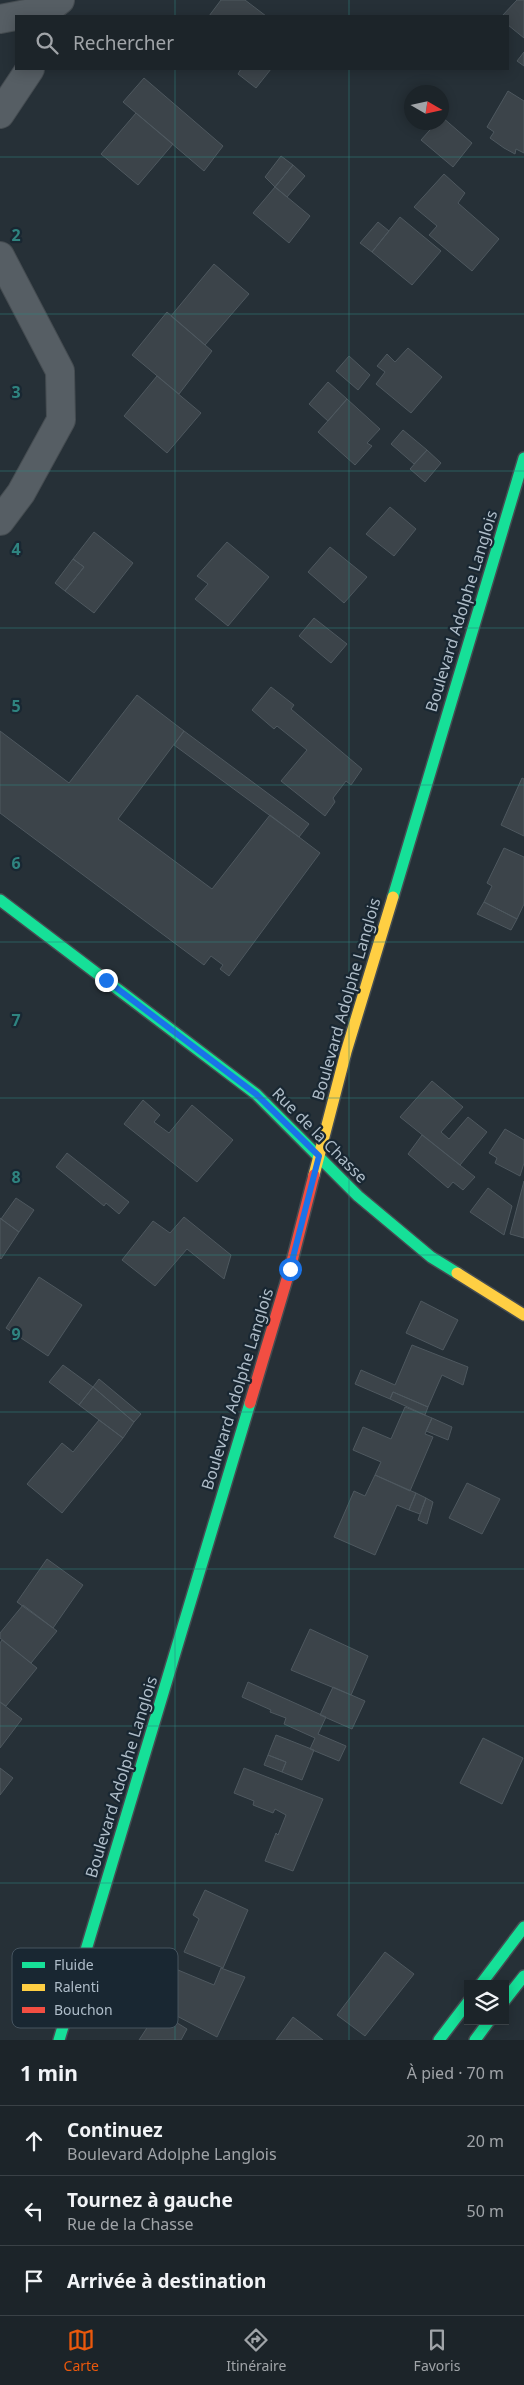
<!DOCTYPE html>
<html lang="fr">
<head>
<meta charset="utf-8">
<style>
  :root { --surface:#1c2429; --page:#293035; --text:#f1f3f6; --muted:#a0a4a8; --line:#3a4146; --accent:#ea580c }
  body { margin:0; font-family:"Noto Sans",sans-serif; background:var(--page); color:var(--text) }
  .controls { position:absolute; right:15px; bottom:15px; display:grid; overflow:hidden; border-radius:0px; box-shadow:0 2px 12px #0003 }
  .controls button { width:45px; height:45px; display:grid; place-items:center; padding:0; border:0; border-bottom:1px solid var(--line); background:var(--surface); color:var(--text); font:25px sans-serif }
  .compass { position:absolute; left:404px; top:85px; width:45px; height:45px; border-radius:50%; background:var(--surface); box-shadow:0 2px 12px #0003; rotate:99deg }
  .stop { position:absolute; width:15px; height:15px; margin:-11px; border:4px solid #1a73e8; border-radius:50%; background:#fff }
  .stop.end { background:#1a73e8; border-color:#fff; box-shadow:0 1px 5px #0008 }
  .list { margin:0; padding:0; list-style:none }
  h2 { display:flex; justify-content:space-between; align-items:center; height:65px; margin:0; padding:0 20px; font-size:21px }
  h2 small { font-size:16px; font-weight:400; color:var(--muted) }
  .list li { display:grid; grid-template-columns:32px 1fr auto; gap:15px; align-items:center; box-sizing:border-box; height:70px; padding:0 20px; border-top:1px solid var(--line) }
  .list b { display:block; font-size:19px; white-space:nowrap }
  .list p { margin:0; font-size:16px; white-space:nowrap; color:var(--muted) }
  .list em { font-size:16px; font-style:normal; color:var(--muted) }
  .icon { flex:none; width:28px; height:28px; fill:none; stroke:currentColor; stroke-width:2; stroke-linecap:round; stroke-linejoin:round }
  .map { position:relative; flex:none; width:524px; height:2040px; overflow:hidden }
  .search { position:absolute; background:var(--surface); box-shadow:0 2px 12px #0003; left:15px; right:15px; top:15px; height:55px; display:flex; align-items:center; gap:12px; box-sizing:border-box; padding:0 18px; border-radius:0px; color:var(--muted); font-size:19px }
  .sheet { height:275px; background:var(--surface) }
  nav { display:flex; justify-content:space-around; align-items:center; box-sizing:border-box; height:70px; border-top:1px solid var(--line); background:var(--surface); font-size:14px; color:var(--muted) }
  nav a { display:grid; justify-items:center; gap:2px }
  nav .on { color:var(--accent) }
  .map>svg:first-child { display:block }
</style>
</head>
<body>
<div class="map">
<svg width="524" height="2040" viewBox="0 0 524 2040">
  <rect width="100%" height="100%" fill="#263037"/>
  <path fill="#3c444a" stroke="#4e585f" d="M221 0H245L266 16H209Z
    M517 0H524V38L508 25V16H502Z
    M524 52V66L517 61Z
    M241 69H271L256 88 238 74Z
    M144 78 223 146 204 171 123 102Z
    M508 91 524 101V153L516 149 515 154 504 148 490 138 494 132 487 127Z
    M136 113 173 144 138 185 101 154Z
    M442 117 472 143 453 167 421 140 437 122H442Z
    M281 156 293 165 275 187 265 177Z
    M293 165 305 176 287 197 275 187Z
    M444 174 465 193 458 203 499 239 472 271 429 235 437 226 414 207Z
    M275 187 310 216 289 243 253 213Z
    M400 217 441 251 412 285 372 252Z
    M378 222 389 231 372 252 360 243Z
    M214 264 249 294 205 345 171 316Z
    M167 312 212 351 179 394 132 355Z
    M408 348 442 377 411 413 376 384 385 372 377 366 387 354 395 362Z
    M349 356 370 375 358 390 336 371Z
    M157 376 201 413 167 453 124 416Z
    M328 382 347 399 328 421 309 404Z
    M347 399 380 429 367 443 372 446 355 465 318 432Z
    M403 430 427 450 414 464 391 444Z
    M427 450 441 463 425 482 410 469Z
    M390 507 416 529 394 556 366 534Z
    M94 532 133 563 94 613 65 591 84 567 73 559Z
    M227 542 269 577 228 626 195 599 208 584 197 576Z
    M330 547 367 577 344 603 308 572Z
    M73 559 84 567 65 591 55 583Z
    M314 618 347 644 331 663 299 636Z
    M271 687 294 705 291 709 362 769 351 785 346 781 333 798 335 802 325 816 281 781 307 750 277 726 274 729 252 710Z
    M137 695 184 731 118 819 212 889 270 815 320 853 229 976 220 969 223 965 211 956 204 965 0 813V731L69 783Z
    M184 731 309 824 299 837 174 745Z
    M522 778 524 779V836L501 825Z
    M504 848 524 857V904L517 919 484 902 492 886 487 883Z
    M484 902 517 919 511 930 477 914Z
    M432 1081 463 1107 441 1132 449 1139 468 1117 487 1132 460 1165 400 1117Z
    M143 1100 160 1115 154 1122 169 1133 192 1105 233 1140 197 1182 124 1124Z
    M505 1129 524 1140V1163L520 1176 495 1163 497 1158 489 1153Z
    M422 1135 475 1177 463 1190 453 1182 448 1188 408 1154Z
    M67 1153 129 1202 119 1214 106 1203 104 1206 56 1167Z
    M524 1181V1238L510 1234Z
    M488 1188 512 1206 504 1235 470 1212Z
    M16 1198 34 1210 19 1232 1 1219Z
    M184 1217 231 1255 224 1279 187 1249 155 1286 122 1260 153 1221 170 1233Z
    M0 1218 19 1232 1 1259 0 1258Z
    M39 1277 82 1305 48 1356 6 1328Z
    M421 1301 458 1320 443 1350 406 1333Z
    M412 1345 468 1367 463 1385 442 1375 428 1407 393 1392 390 1399 355 1384 361 1370 395 1385Z
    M63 1365 93 1387 79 1405 49 1382Z
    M99 1379 141 1414 134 1422 93 1387Z
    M93 1387 134 1422 123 1438 79 1405Z
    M393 1392 428 1407 425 1415 390 1399Z
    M405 1407 432 1418 425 1434 433 1437 410 1491 375 1475 381 1462 353 1450 363 1427 391 1439Z
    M432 1418 452 1427 448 1440 426 1431Z
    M99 1420 123 1438 62 1513 27 1484 62 1443 73 1452Z
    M375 1475 416 1493 409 1510 397 1505 375 1555 334 1537 354 1491 365 1496Z
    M467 1483 500 1499 482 1534 449 1518Z
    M416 1493 426 1498 420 1514 409 1510Z
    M426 1498 433 1502 427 1524 418 1520Z
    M47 1559 83 1585 53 1628 17 1602Z
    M23 1605 57 1631 31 1663 0 1638V1633Z
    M310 1629 368 1656 351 1695 291 1670Z
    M2 1640 37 1668 6 1706 0 1702V1643Z
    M248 1682 326 1717 318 1734 346 1746 339 1761 310 1749 315 1738 284 1724 286 1718 270 1712 271 1710 242 1697Z
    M333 1687 365 1701 352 1729 320 1715Z
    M0 1702 22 1719 0 1748Z
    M276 1735 314 1750 302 1780 282 1772 286 1762 268 1755Z
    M483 1738 523 1758 502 1804 460 1783Z
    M268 1755 286 1762 282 1772 264 1765Z
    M0 1768 13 1778 0 1795Z
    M244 1768 323 1799 293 1871 265 1861 276 1833 278 1835 286 1815 275 1809 273 1813 253 1805 254 1801 234 1793Z
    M205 1890 248 1910 223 1968 184 1952 199 1919 193 1915Z
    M385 1952 414 1974 365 2036 337 2015Z
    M166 1965 214 1985 221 1968 245 1977 217 2037 152 2003Z
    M158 2011 187 2029 181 2040H139Z
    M293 2017 323 2040H276Z"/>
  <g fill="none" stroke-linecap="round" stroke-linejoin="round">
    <g stroke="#454c51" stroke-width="30">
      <path id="street" d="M0 19 47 10 60 0
        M0 114 30 69
        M0 256 60 371 61 420 21 493 0 521"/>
    </g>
    <g stroke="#454c51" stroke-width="14">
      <path id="fast" d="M393 897 524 458
        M0 900 256 1094 358 1196 431 1257 457 1273
        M481 1984 524 1927
        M505 2000 524 1976
        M59 2040 250 1403
        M439 2040 468 2002
        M475 2040 489 2021"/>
    </g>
    <g stroke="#454c51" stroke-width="14">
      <path id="slow" d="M314 1175 346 1052 393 897
        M457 1273 524 1315"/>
    </g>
    <g stroke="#454c51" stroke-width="14">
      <path id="jam" d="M250 1403 290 1269 314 1175"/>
    </g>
    <use href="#street" stroke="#565e64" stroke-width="28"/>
    <use href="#fast" stroke="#16e098" stroke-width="11"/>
    <use href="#slow" stroke="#ffcf43" stroke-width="11"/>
    <use href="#jam" stroke="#f24e42" stroke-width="11"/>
  </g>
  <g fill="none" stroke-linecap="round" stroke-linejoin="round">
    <path stroke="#1a73e8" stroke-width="6" d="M106 980 256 1094 319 1156 290 1269"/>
  </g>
  <path fill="none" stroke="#2f8480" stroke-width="1" stroke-opacity="0.55" d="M175 0V16M349 0V16M175 69V2040M349 69V2040M0 157H524M0 314H524M0 471H524M0 628H524M0 785H524M0 942H524M0 1098H524M0 1255H524M0 1412H524M0 1569H524M0 1726H524M0 1883H524"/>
  <g text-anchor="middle" stroke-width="4.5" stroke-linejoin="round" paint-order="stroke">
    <g font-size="16" fill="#afbdc9" stroke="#192732">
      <text transform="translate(461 611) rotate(-73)" y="6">Boulevard Adolphe Langlois</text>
      <text transform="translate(346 999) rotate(-74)" y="6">Boulevard Adolphe Langlois</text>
      <text transform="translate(320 1135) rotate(45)" y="6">Rue de la Chasse</text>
      <text transform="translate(237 1389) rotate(-73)" y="6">Boulevard Adolphe Langlois</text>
      <text transform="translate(121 1777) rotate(-73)" y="6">Boulevard Adolphe Langlois</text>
    </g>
  </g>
  <rect x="12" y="1948" width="166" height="80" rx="8" fill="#192732" stroke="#46545f" stroke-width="1"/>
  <rect x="22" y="1962" width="23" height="6" fill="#16e098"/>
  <rect x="22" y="1984" width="23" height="7" fill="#ffcf43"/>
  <rect x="22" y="2007" width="23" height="6" fill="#f24e42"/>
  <g font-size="14" fill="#afbdc9">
    <text x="54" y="1970">Fluide</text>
    <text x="54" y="1992">Ralenti</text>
    <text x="54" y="2015">Bouchon</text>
  </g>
  <g font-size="16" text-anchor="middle" font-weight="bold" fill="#2f8480" stroke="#192732" stroke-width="4.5" stroke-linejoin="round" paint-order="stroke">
    <text x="16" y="241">2</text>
    <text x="16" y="398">3</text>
    <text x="16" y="555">4</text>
    <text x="16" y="712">5</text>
    <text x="16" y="869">6</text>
    <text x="16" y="1026">7</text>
    <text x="16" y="1183">8</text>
    <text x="16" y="1340">9</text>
  </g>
</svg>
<div class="controls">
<button><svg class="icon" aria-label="layers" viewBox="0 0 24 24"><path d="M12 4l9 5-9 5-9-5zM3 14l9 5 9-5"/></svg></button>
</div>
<svg class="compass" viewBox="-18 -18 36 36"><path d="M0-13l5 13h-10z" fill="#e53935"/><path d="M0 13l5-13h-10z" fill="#a0a4a8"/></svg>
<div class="stop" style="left:290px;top:1269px"></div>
<div class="stop end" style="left:106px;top:980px"></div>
<div class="search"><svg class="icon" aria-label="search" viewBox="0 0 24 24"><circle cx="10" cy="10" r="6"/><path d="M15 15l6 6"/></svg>Rechercher</div>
</div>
<section class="sheet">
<h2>1 min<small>À pied · 70 m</small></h2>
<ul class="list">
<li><svg class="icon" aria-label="ahead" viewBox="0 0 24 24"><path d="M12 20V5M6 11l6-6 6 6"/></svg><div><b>Continuez</b><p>Boulevard Adolphe Langlois</p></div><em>20 m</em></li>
<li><svg class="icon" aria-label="left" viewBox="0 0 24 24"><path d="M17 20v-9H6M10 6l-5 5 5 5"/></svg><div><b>Tournez à gauche</b><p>Rue de la Chasse</p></div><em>50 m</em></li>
<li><svg class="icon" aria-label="arrive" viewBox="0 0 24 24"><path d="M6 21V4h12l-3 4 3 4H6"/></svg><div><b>Arrivée à destination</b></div></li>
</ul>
</section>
<nav>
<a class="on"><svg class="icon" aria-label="map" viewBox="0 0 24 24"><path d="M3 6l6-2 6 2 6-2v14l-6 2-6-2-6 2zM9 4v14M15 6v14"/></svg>Carte</a>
<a><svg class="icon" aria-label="directions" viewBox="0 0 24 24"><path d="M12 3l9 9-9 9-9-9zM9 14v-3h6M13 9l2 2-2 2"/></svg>Itinéraire</a>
<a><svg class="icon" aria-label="saved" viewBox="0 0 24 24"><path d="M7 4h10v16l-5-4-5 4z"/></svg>Favoris</a>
</nav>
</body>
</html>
